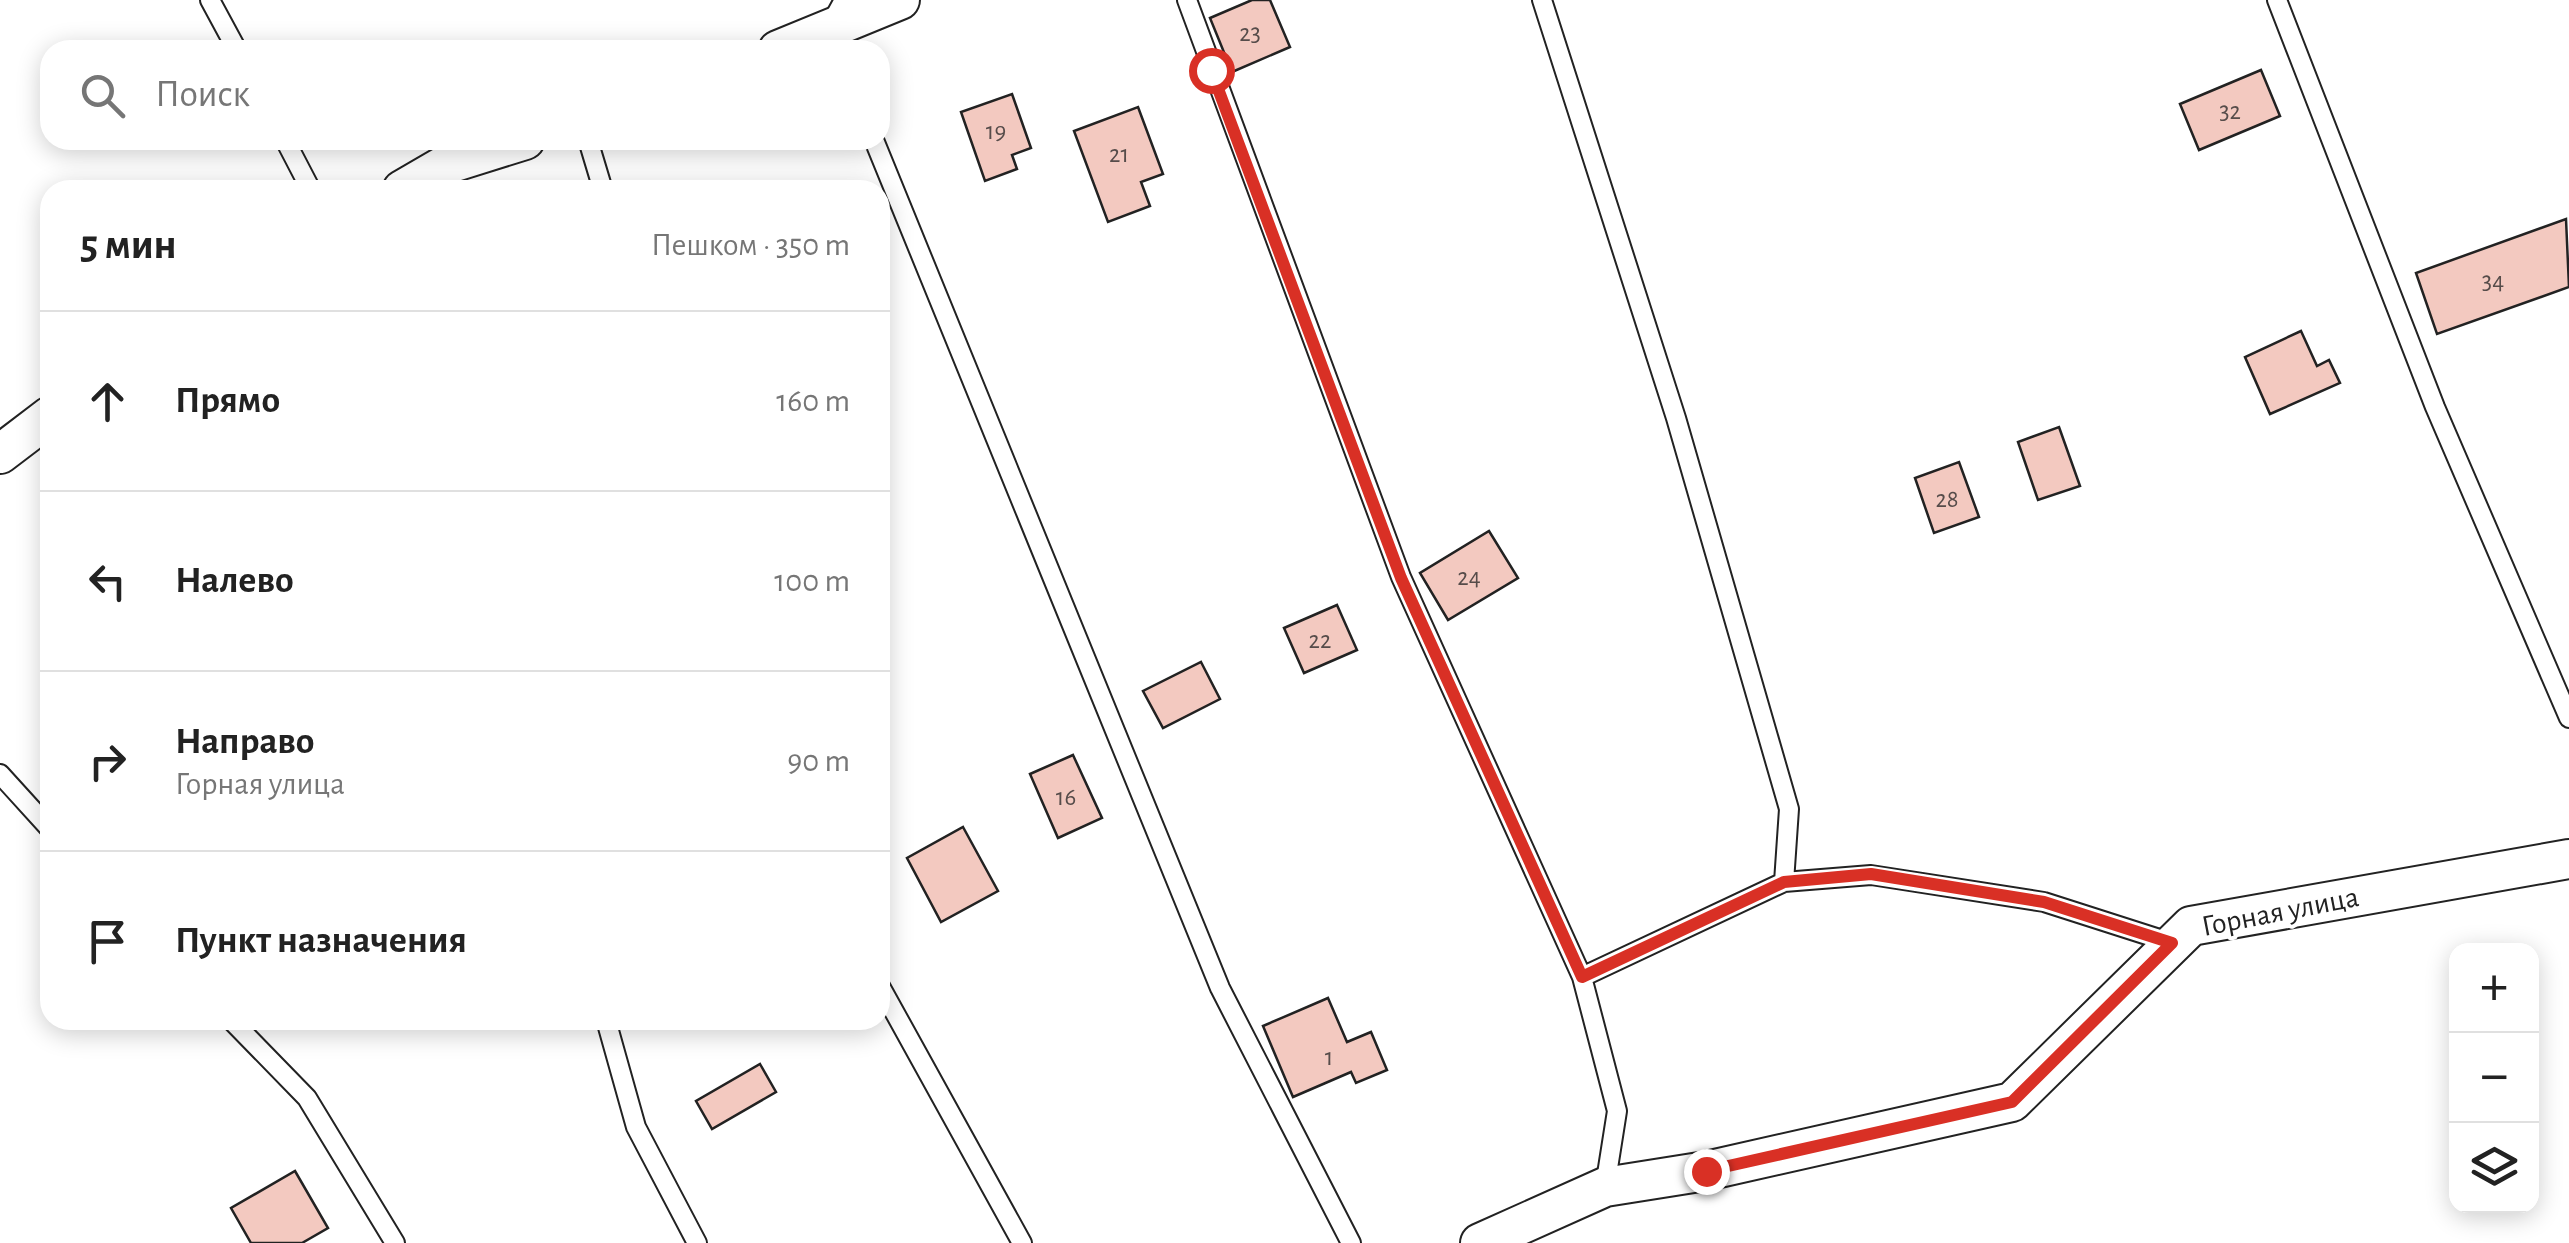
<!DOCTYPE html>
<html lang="ru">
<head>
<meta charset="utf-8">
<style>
  :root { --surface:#fff; --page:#f2f2f2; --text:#222; --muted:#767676; --line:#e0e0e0 }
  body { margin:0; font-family:"Alegreya Sans",sans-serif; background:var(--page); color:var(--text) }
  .controls { position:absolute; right:30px; bottom:30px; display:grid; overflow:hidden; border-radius:20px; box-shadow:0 5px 25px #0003 }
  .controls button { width:90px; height:90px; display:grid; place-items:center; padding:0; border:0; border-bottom:2px solid var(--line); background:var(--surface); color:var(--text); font:50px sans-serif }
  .stop { position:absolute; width:30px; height:30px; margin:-22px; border:8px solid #d93025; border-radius:50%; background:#fff }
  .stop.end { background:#d93025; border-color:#fff; box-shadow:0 2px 10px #0008 }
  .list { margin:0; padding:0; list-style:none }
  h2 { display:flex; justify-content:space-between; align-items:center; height:130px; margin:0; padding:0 40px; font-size:42px }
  h2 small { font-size:32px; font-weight:400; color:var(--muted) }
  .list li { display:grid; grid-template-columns:65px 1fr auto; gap:30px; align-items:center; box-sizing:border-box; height:180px; padding:0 40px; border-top:2px solid var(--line) }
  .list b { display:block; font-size:38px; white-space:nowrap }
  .list p { margin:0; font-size:32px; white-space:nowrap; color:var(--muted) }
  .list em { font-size:32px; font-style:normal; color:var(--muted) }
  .icon { flex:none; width:55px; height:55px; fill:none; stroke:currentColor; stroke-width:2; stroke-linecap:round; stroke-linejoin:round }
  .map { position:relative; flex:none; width:2569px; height:1243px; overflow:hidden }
  .search { position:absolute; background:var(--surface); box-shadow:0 5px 25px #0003; left:40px; top:40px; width:850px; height:110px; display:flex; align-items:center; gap:25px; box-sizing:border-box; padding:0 35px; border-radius:30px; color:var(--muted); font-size:38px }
  .panel { position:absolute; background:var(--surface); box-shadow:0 5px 25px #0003; left:40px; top:180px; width:850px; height:850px; border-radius:30px }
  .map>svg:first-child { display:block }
</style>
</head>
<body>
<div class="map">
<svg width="2569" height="1243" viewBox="0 0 2569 1243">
  <rect width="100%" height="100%" fill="#fff"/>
  <path fill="#f3c9c0" stroke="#222" stroke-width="2.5" d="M1252 0H1270L1290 47 1232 72 1210 18Z
    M2261 70 2280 116 2199 150 2180 104Z
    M1012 94 1031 148 1012 155 1017 169 985 181 961 112Z
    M1138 107 1163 174 1141 182 1150 206 1108 222 1074 131Z
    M2566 219 2569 287 2437 334 2416 273Z
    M2301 331 2317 366 2329 360 2340 383 2270 414 2245 357Z
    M2059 427 2080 486 2038 500 2018 442Z
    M1959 462 1979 517 1934 533 1915 478Z
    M1489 531 1518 578 1448 620 1420 573Z
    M1337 605 1357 650 1304 673 1284 628Z
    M1201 662 1220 699 1163 728 1143 691Z
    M1073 755 1102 818 1058 838 1030 774Z
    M963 827 998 891 941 922 907 858Z
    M1328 998 1347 1042 1371 1032 1387 1070 1356 1083 1351 1072 1293 1097 1263 1026Z
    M760 1064 776 1092 712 1129 696 1101Z
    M295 1171 328 1228 302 1243H251L231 1208Z"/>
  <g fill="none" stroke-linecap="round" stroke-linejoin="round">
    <g stroke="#222" stroke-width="22">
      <path id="service" d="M210 0 237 50
        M1187 0 1401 577 1582 977 1617 1111 1605 1187
        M1542 0 1676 418 1789 809 1784 882
        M2277 0 2435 407 2569 718
        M837 50 828 29 844 0
        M285 140 311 190
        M588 140 603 190
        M874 140 1220 988 1351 1243
        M0 774 50 829
        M1582 977 1784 882 1871 875 2044 902 2172 943
        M880 986 1022 1243
        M231 1020 307 1098 395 1243
        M606 1020 636 1127 697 1243"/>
    </g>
    <g stroke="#222" stroke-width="42">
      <path id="minor" d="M778 50 900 0
        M402 190 445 165 525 140
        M0 454 50 416
        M1480 1243 1605 1187 1706 1171 2012 1102 2191 926 2569 859"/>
    </g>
    <use href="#service" stroke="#fff" stroke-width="18"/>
    <use href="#minor" stroke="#fff" stroke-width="38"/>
  </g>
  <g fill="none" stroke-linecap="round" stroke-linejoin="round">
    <path stroke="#d93025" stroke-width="12" d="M1211 70 1401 578 1582 977 1784 882 1871 874 2044 902 2172 943 2012 1102 1706 1171"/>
  </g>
  <g text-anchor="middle" stroke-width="8" stroke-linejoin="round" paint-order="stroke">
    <g font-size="25" fill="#564c4a">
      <text x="1250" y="41">23</text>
      <text x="2230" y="119">32</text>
      <text x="996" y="139">19</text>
      <text x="1119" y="162">21</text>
      <text x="2493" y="289">34</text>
      <text x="1947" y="507">28</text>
      <text x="1469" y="585">24</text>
      <text x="1320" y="648">22</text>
      <text x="1066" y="805">16</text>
      <text x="1329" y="1065">1</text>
    </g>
    <g font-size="30" fill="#222" stroke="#fff">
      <text transform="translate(2280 911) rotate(-11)" y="10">Горная улица</text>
    </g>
  </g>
</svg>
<div class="controls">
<button>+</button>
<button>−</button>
<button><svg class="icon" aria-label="layers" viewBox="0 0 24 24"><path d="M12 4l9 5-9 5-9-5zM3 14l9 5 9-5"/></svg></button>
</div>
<div class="stop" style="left:1211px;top:70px"></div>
<div class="stop end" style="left:1706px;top:1171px"></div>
<div class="search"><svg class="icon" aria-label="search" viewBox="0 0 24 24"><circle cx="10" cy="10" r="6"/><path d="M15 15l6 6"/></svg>Поиск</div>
<section class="panel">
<h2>5 мин<small>Пешком · 350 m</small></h2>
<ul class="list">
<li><svg class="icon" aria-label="ahead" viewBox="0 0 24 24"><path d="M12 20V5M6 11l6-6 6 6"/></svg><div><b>Прямо</b></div><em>160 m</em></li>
<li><svg class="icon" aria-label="left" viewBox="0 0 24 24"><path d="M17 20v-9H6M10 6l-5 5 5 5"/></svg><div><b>Налево</b></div><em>100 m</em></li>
<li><svg class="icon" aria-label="right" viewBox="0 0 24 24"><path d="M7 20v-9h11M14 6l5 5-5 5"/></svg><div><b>Направо</b><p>Горная улица</p></div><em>90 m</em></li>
<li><svg class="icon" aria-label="arrive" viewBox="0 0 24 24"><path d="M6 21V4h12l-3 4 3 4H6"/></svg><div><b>Пункт назначения</b></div></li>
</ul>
</section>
</div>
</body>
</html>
